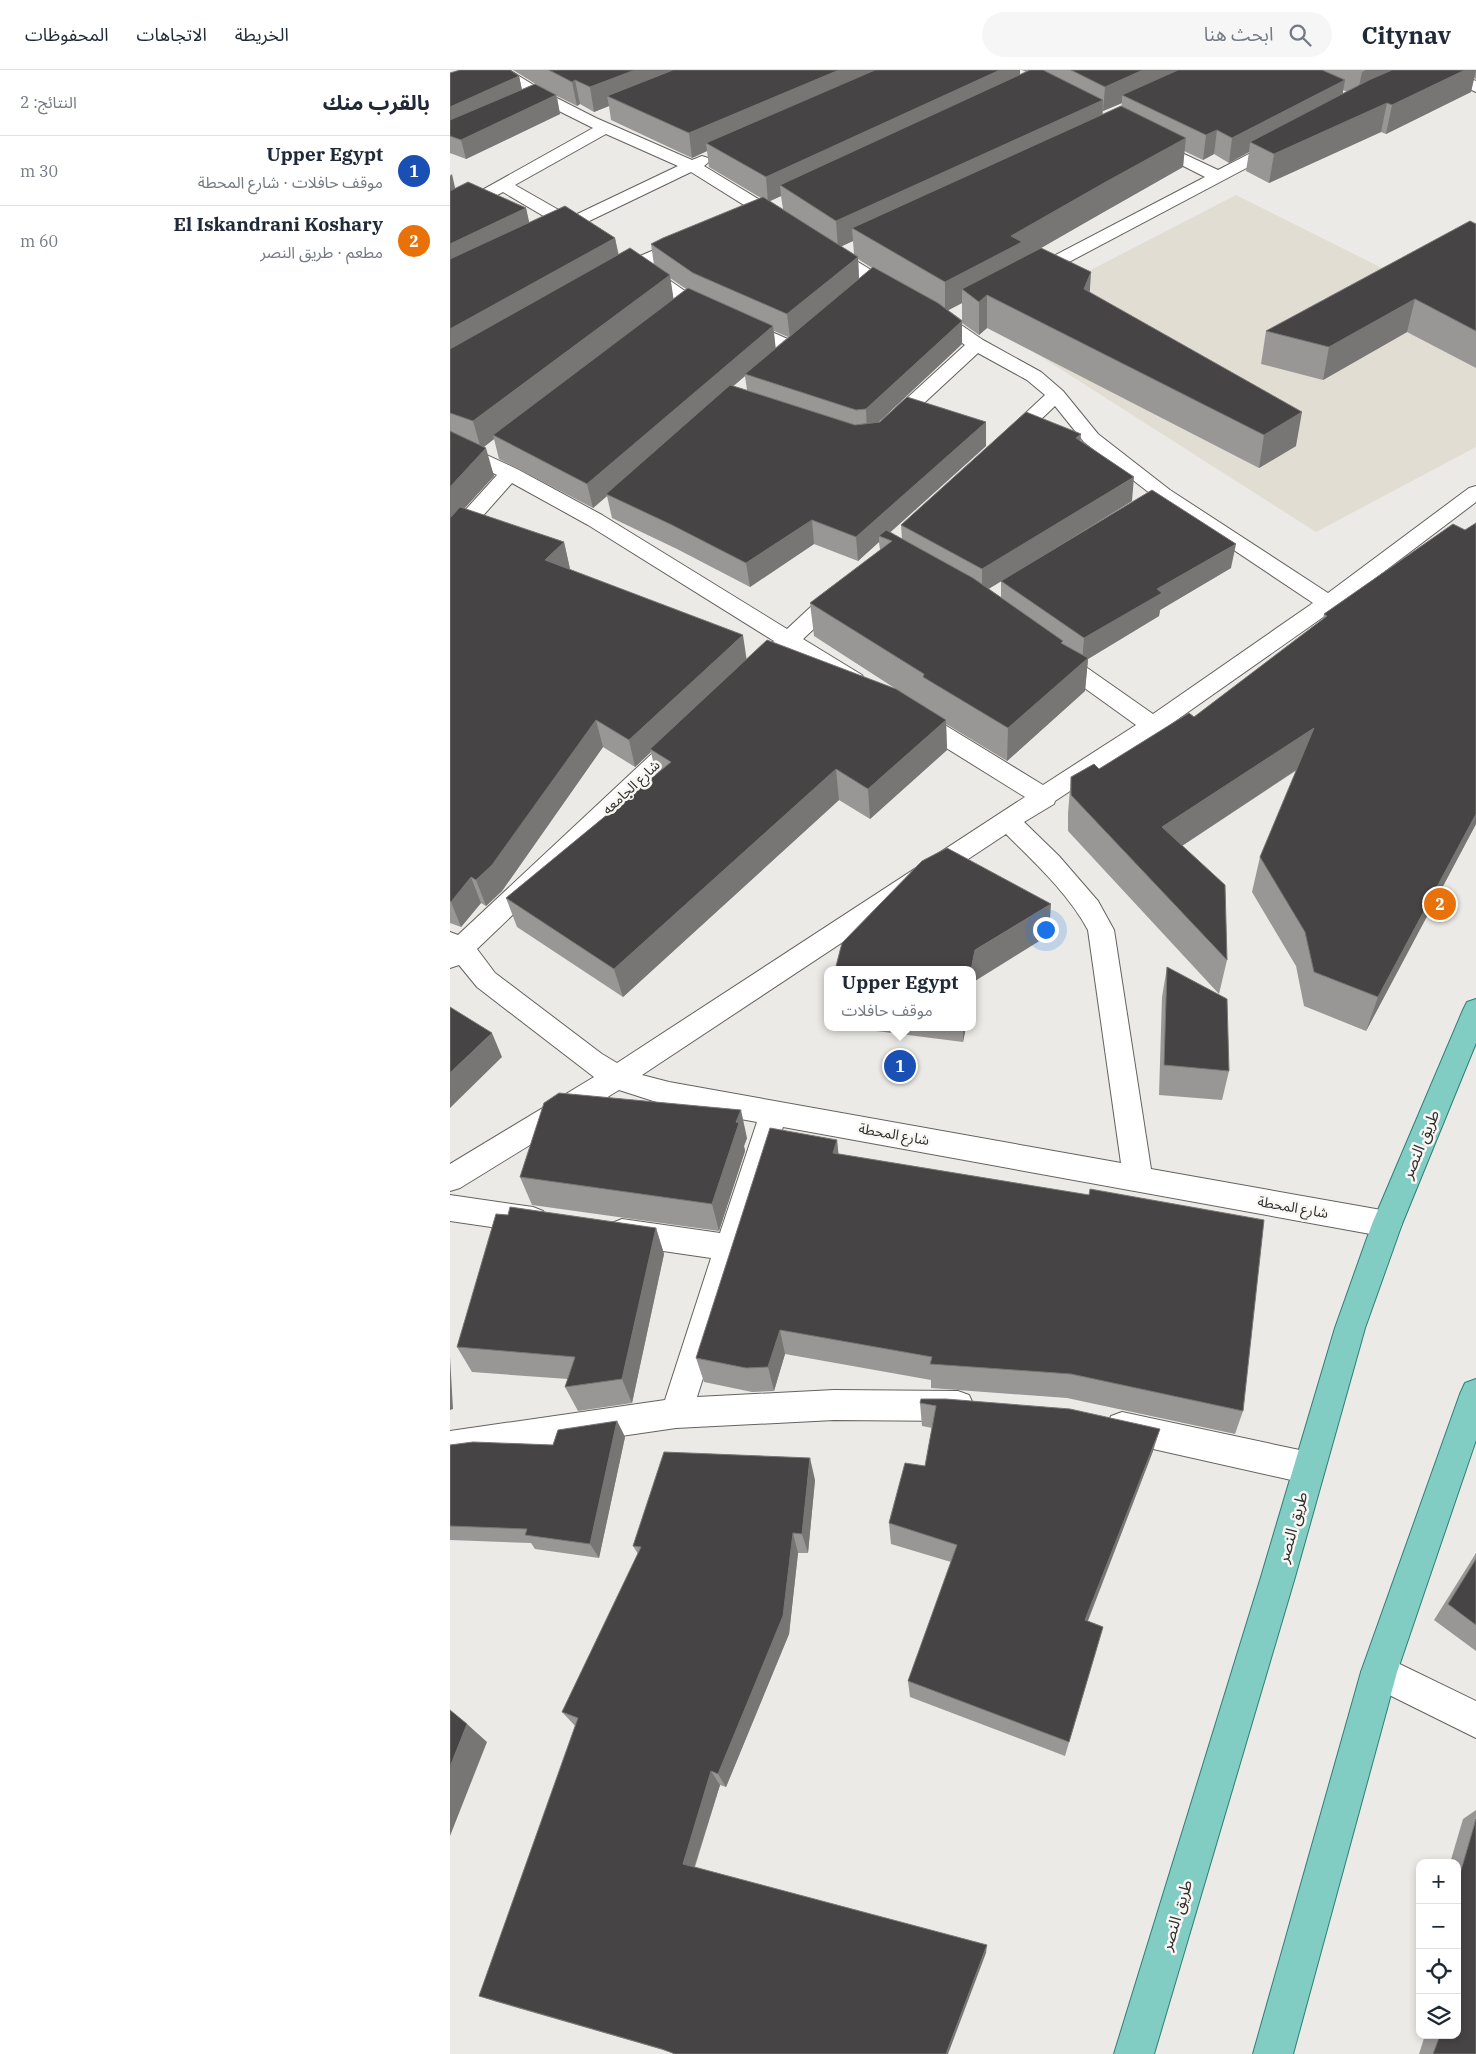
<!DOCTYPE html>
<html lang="ar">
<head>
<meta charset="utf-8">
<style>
  :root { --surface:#fff; --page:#f6f6f7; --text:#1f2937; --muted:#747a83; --line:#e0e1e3; --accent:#111827 }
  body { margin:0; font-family:"IBM Plex Serif","Noto Sans Arabic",serif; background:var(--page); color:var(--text); direction:rtl }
  .controls { position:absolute; right:15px; bottom:15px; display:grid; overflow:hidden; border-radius:10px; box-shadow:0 2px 8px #0003 }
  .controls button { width:45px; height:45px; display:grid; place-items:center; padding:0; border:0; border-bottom:1px solid var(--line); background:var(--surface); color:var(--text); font:25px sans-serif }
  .you { position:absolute; left:595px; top:859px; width:18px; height:18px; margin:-12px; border:4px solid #fff; border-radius:50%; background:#1a73e8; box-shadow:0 0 0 8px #1a73e833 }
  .badge { display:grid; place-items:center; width:32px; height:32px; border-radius:50%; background:var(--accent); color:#fff; font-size:16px; font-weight:700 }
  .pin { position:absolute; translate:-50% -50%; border:2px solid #fff; box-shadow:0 1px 5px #0006 }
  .popup { position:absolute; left:374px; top:896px; width:152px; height:65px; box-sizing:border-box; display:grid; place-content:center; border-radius:10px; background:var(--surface); filter:drop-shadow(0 1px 4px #0005); font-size:16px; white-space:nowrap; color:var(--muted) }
  .popup b { font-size:19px; color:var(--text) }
  .popup::after { content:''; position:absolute; left:50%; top:100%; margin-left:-10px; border:10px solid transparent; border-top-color:var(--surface) }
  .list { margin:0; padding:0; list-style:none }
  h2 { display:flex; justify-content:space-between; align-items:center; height:65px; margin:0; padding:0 20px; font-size:21px }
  h2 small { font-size:16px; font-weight:400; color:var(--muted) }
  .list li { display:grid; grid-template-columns:32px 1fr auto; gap:15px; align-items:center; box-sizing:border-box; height:70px; padding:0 20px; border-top:1px solid var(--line) }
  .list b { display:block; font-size:19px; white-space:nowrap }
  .list p { margin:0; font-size:16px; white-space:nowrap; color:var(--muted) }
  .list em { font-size:16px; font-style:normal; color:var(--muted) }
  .icon { flex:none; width:28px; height:28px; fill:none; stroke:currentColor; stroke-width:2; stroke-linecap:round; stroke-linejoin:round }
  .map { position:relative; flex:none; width:1026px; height:1984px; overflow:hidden; direction:ltr }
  header { display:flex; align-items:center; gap:30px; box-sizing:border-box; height:70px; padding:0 25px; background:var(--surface); border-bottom:1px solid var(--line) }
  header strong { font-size:24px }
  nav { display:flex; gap:28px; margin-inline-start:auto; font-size:18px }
  .search { width:350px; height:45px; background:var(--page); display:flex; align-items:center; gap:12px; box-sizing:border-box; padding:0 18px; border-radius:28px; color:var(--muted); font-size:19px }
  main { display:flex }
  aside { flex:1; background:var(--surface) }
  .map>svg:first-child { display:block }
</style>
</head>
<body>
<header>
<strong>Citynav</strong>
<div class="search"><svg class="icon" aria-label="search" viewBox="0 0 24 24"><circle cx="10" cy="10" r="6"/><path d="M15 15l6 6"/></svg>ابحث هنا</div>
<nav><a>الخريطة</a><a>الاتجاهات</a><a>المحفوظات</a></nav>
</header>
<main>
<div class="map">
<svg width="1026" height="1984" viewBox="0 0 1026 1984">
  <rect width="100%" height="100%" fill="#ebeae6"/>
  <path fill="#e1ddd2" d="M786 125 1026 245V377L866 462 538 253Z"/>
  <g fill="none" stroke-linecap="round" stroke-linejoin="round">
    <g stroke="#64625f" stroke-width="2">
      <path id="minor" d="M40 0H59L95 22 146 48 242 90 252 86 258 88 260 91 254 96 338 147 341 151 338 155 332 156 326 155 241 102 133 154 141 161 138 165 132 166 119 161C110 165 103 170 93 168L90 164 93 160 107 154 53 122 0 150V138L143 58 83 28ZM156 64 228 96 121 147 65 115Z
        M982 0H1002L1026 11V22L985 3Z
        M700 68 768 100 824 71H836L838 74 836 77 585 210 579 211 573 210 570 206 573 202 755 107 694 76 692 73 694 70Z
        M238 168 244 169 247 173 244 177 199 196 245 228 349 274 351 278 349 282 342 284 335 282 233 236 185 203 170 211 164 212 158 211 155 207C163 195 222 172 238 168Z
        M376 175 382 176 452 219 455 223 452 227 446 228 440 227 370 184 367 180 370 176Z
        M482 238 488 239 533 270 591 302 613 321 648 364 720 420 878 523 1019 418 1026 416V432L886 538 711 661 605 731 604 734 574 752 609 786 648 831 664 860 701 1099 937 1141 947 1145 952 1154 947 1163 937 1167 333 1057 247 1327 384 1320 508 1321 519 1325 524 1336 519 1347 508 1351 384 1350 226 1358 0 1391V1361L215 1330 261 1188 172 1175 162 1171 157 1162 162 1153 172 1149 270 1163 307 1052 219 1036 169 1020 10 1118 0 1121V1094L144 1007 27 917 9 895 0 898V862L8 865 222 665 230 663 238 665 242 671 238 677 27 879 45 903 152 984 167 993 575 727 456 653 452 647 456 641 464 639 472 641 593 715 686 655 597 591 594 586 597 581 605 578 613 581 703 644 863 533 706 428 634 372 605 336 565 374 558 376 551 374 548 370 551 366 595 325 577 310 528 283 446 359 439 361 432 359 429 355 432 351 515 275 476 247 473 243 476 239ZM556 764C585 793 618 823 638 860L671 1093 219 1012 192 1005Z
        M0 368 67 399 152 445 337 559 381 518 389 516 397 518 400 523 397 528 353 569 412 605 415 610 412 615 404 618 396 615 340 581C328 593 315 612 297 606L294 601 324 571 138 455 62 413 7 475 0 477V457L47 405 0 382Z
        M0 1125 83 1137 93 1141 98 1150 93 1159 83 1163 0 1151Z
        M672 1342 859 1382 870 1387 875 1398 870 1409 859 1414 672 1372 661 1368 656 1357 661 1346Z"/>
    </g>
    <g stroke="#64625f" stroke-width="2">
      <path id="tertiary" d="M929 1584 1026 1631V1668L917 1614 911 1602 917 1590Z"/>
    </g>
    <g stroke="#2e7f75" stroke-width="2">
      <path id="primary" d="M1026 929V973L952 1154 915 1258 845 1507 704 1984H664L811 1507 885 1258 922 1154 1013 940 1017 932Z
        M1026 1309V1370L947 1602 843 1984H803L911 1602 1010 1324 1015 1313Z"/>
    </g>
    <use href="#minor" fill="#fff" fill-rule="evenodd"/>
    <use href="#tertiary" fill="#fff" fill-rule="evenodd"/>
    <use href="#primary" fill="#81ccc3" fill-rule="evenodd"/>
  </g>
  <path fill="#999796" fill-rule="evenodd" d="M63 0H570V5L576 2 572 0H1026V9L1024 8 1021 22 936 64 931 62 819 113 796 101 799 82 779 93 764 84 753 90 734 81 733 97 652 143 587 180 639 223 846 376 809 398 537 258 529 265 512 253V274L429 352H536V376L440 462 452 469 451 455 630 371 682 431 538 519 551 527V511L781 498 710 540 709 546 638 589 635 621 557 691 496 654 497 680 420 749 389 730 173 927 67 857 56 828 206 705 201 682 185 697 153 677 52 821 36 836 31 833 11 857 0 853V104L5 119 76 138 79 153 165 168 169 185 204 195 201 174 311 128 259 97 257 81 242 88 161 50 159 36 144 42 130 34 127 36 107 26 110 44 16 89 0 83V3L69 6 72 20 89 16ZM893 20 897 22 893 24ZM672 33 671 37 652 45 653 41ZM331 126 333 139 320 131ZM403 171 404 184 391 176ZM408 189 422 198 409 209ZM220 208 236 219 223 229ZM512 233V250L498 240ZM324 261 338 267 325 278ZM295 306 297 320 283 316ZM44 369 49 389 143 438 157 426 162 448 227 479 300 517 364 474 408 491 429 472 430 480 360 533 364 566 446 619 296 589 120 499 114 472 14 439 44 406 34 377Z
    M1026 154V298L957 262 873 310 811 294 816 261Z
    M1003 454 1026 754 916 961 854 936 846 896 802 822 810 787 847 700 732 776 777 890 769 924 618 761V743L621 707 649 699 744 647 873 549 874 544Z
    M717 897 779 1001 772 1030 709 1025 712 927Z
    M395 957H516L513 972Z
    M297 1068 294 1076 295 1081 269 1161 82 1135 70 1107Z
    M387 1070 388 1084 793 1341 785 1364 617 1328 481 1318V1310L335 1284 324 1321 302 1322 254 1312 246 1288Z
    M206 1158 214 1184 182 1333 128 1341 115 1317 118 1309 22 1302 7 1277Z
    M470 1333 703 1381 638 1551 653 1557 615 1686 460 1627 458 1611 501 1492 441 1474 439 1453 475 1396 482 1358 472 1356Z
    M167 1351 175 1367 149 1488 85 1479 81 1473 0 1470V1375H103Z
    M365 1410 358 1483H348L339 1564 276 1717 270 1715 245 1797 536 1883 220 1982 47 1932 29 1926 126 1657 112 1642 188 1484 183 1476Z
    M1026 1483V1581L984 1550Z
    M1026 1740V1984H969L975 1965H1007V1793H1000L1013 1749Z
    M970 1897V1908L967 1906Z"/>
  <path fill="#787675" d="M185 0H250L157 26 159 36 144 42 140 17Z
    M389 0H447L256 73 257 81 242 88 239 63Z
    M550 0H570V15L330 115 331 126 318 132 316 107Z
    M693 0H745L672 25V33L653 41 655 17Z
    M916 0H964L907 26 912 2Z
    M1015 0H1026L1021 22 936 64 942 35Z
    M69 6 73 25 0 58V37Z
    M125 10 130 34 127 36 122 12Z
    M895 10 891 34 800 72 799 82 779 93 782 68Z
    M106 25 110 44 16 89 11 70Z
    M653 30 652 56 402 158 403 171 388 178 386 151Z
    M937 33 931 62 819 113 824 84Z
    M767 60 764 84 753 90 756 65Z
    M736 68 733 97 652 143 572 189 512 219V233L495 242V212L561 166 654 113Z
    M2 104 8 131 0 137V106Z
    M76 138 82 165 0 204V174Z
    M165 168 170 195 0 291V259Z
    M408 187 409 210 340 268 337 244Z
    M641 202 639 235 634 219Z
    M220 205 224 232 43 365 44 369 31 379 23 351Z
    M537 225V258L529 265V232Z
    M965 229 957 262 873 310 879 277Z
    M512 251V274L417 363 416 339Z
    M323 256 326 280 295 304V306L158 425 156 424 157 426 143 438 137 414Z
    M852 342 846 376 809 398 814 365Z
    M536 352V376L434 468 429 466V472L408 491 406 467Z
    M631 364 629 388 626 368Z
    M36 378 44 406 0 454V417Z
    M684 407 682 431 532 523V499Z
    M362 450 364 474 300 517 296 493Z
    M114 472 120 499 102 517 95 490Z
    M786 474 781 498 710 540 709 546 638 589 635 621 557 691 558 658 632 592 634 568 707 519Z
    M293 565 297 592 200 679 201 682 185 697 179 670Z
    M146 650 153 677 52 821 36 836 26 810Z
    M496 650 497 680 420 749 418 719Z
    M864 658 855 694 706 793 712 757Z
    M386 699 389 730 173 927 164 899Z
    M1026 744V754L916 961 928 927Z
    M21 807 31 833 11 857 1 832Z
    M601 834 599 865 525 911 522 922V900H521L525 880Z
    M513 957H516L513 972Z
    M42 963 52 987 0 1038V1003Z
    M291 1040 297 1068 294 1076 295 1081 269 1161 262 1134 286 1052Z
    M387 1070 390 1098 383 1083Z
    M206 1158 214 1184 182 1333 172 1309Z
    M330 1260 335 1284 324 1321 318 1297Z
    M0 1287 3 1339 0 1340Z
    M167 1351 175 1367 149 1488 140 1474Z
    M710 1359 703 1381 631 1568 635 1550Z
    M360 1388 365 1410 358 1483 352 1464Z
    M343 1463 348 1483 339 1564 276 1717 268 1704Z
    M17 1654 37 1672 0 1766V1697Z
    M261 1701 270 1715 242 1804 233 1794Z
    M537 1875 536 1883 498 1984H496Z"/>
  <path fill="#474445" stroke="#787675" d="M10 0H60L69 6 0 37V3Z
    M99 0H185L140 17 125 10 122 12Z
    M223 0H389L239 63 157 26Z
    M425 0H550L316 107 256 73Z
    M580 0H593L653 30 386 151 330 115Z
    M621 0H693L655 17Z
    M728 0H872L895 10 782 68 767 60 756 65 672 25Z
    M942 0H1015L942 35 937 33 824 84 800 72 919 10Z
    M85 14 106 25 11 70 0 66V50Z
    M671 36 736 68 654 113 561 166 572 172 495 212 402 158Z
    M18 112 76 138 0 174V121Z
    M313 127 408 187 337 244 243 203 201 174 213 168Z
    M115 136 165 168 0 259V189Z
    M1020 151 1026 154V261L965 229 879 277 816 261Z
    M180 178 220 205 23 351 0 343V279Z
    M591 178 641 202 634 219 852 342 814 365 537 225 529 232 512 219Z
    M423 197 488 233 512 251 416 339 406 340 295 304Z
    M238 218 323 256 137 414 43 365Z
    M280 315 405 355 430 352 457 327 536 352 406 467 362 450 296 493 222 455 156 424Z
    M576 342 631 364 626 368 684 407 532 499 451 455Z
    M0 361 36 378 0 417Z
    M702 420 786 474 707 519 712 523 634 568 551 511Z
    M10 437 114 472 95 490 293 565 179 670 146 650 42 795 26 810 21 807 1 832 0 831V448Z
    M1026 453V744L928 927 864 902 855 862 810 787 864 658 712 757 775 815 777 890 621 725V707L644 694 649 699 739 643 744 647 877 546 874 544 1003 454 1015 460Z
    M436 460 523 508 613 571 611 573 638 588 558 658 473 607 474 604 360 533 442 471 429 466Z
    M317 570 446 619 496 650 418 719 386 699 164 899 56 828 221 692 200 679Z
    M497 778 601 834 525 880 521 900H385L392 873 472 791Z
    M717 897 777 929 779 1001 714 995Z
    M0 937 42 963 0 1003Z
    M109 1023 291 1040 286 1052 289 1053 262 1134 70 1107 94 1033Z
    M320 1058 387 1070 383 1083 639 1125 640 1119 814 1150 793 1341 621 1304 480 1294 482 1287 330 1260 318 1297 296 1298 246 1288Z
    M60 1137 206 1158 172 1309 115 1317 125 1287 7 1277 46 1144 58 1145Z
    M471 1329H496L620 1339 710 1359 635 1550 653 1557 619 1672 458 1611 507 1475 439 1453 455 1393 475 1396 486 1336 470 1333Z
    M167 1351 140 1474 75 1465 77 1459 0 1456V1375L23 1372 103 1375 108 1360Z
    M214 1382 360 1388 352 1464 343 1463 333 1546 268 1704 261 1701 233 1794 537 1875 496 1984H225L212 1979 29 1926 128 1648 112 1642 191 1477 183 1476Z
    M1026 1489V1555L998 1534Z
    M0 1640 17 1654 0 1697Z
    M1026 1749V1984H983L990 1965H1007V1814Z"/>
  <g text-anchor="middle" stroke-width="5" stroke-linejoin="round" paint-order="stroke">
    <g font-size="14" fill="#302f2e" stroke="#f8f7f4">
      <text transform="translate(181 717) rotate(-43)" y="5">شارع الجامعه</text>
      <text transform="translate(444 1064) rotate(10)" y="5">شارع المحطة</text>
      <text transform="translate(843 1137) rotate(10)" y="5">شارع المحطة</text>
    </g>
    <g font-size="16" fill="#302f2e" stroke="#f8f7f4">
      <text transform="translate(970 1074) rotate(-67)" y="6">طريق النصر</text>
      <text transform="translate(842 1457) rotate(-74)" y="6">طريق النصر</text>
      <text transform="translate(726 1845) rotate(-73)" y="6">طريق النصر</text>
    </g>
  </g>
</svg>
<div class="controls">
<button>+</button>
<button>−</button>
<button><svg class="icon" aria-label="locate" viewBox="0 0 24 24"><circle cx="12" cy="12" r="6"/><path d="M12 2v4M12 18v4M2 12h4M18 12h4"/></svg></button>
<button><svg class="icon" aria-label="layers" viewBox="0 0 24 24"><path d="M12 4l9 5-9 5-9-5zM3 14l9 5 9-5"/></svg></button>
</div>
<div class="you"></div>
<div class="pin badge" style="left:450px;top:996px;background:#1a4fb4">1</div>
<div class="popup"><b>Upper Egypt</b>موقف حافلات</div>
<div class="pin badge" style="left:990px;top:834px;background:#e8710a">2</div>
</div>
<aside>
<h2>بالقرب منك<small>النتائج: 2</small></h2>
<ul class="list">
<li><span class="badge" style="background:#1a4fb4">1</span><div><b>Upper Egypt</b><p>موقف حافلات · شارع المحطة</p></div><em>30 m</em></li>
<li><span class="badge" style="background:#e8710a">2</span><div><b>El Iskandrani Koshary</b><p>مطعم · طريق النصر</p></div><em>60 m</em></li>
</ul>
</aside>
</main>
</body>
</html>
